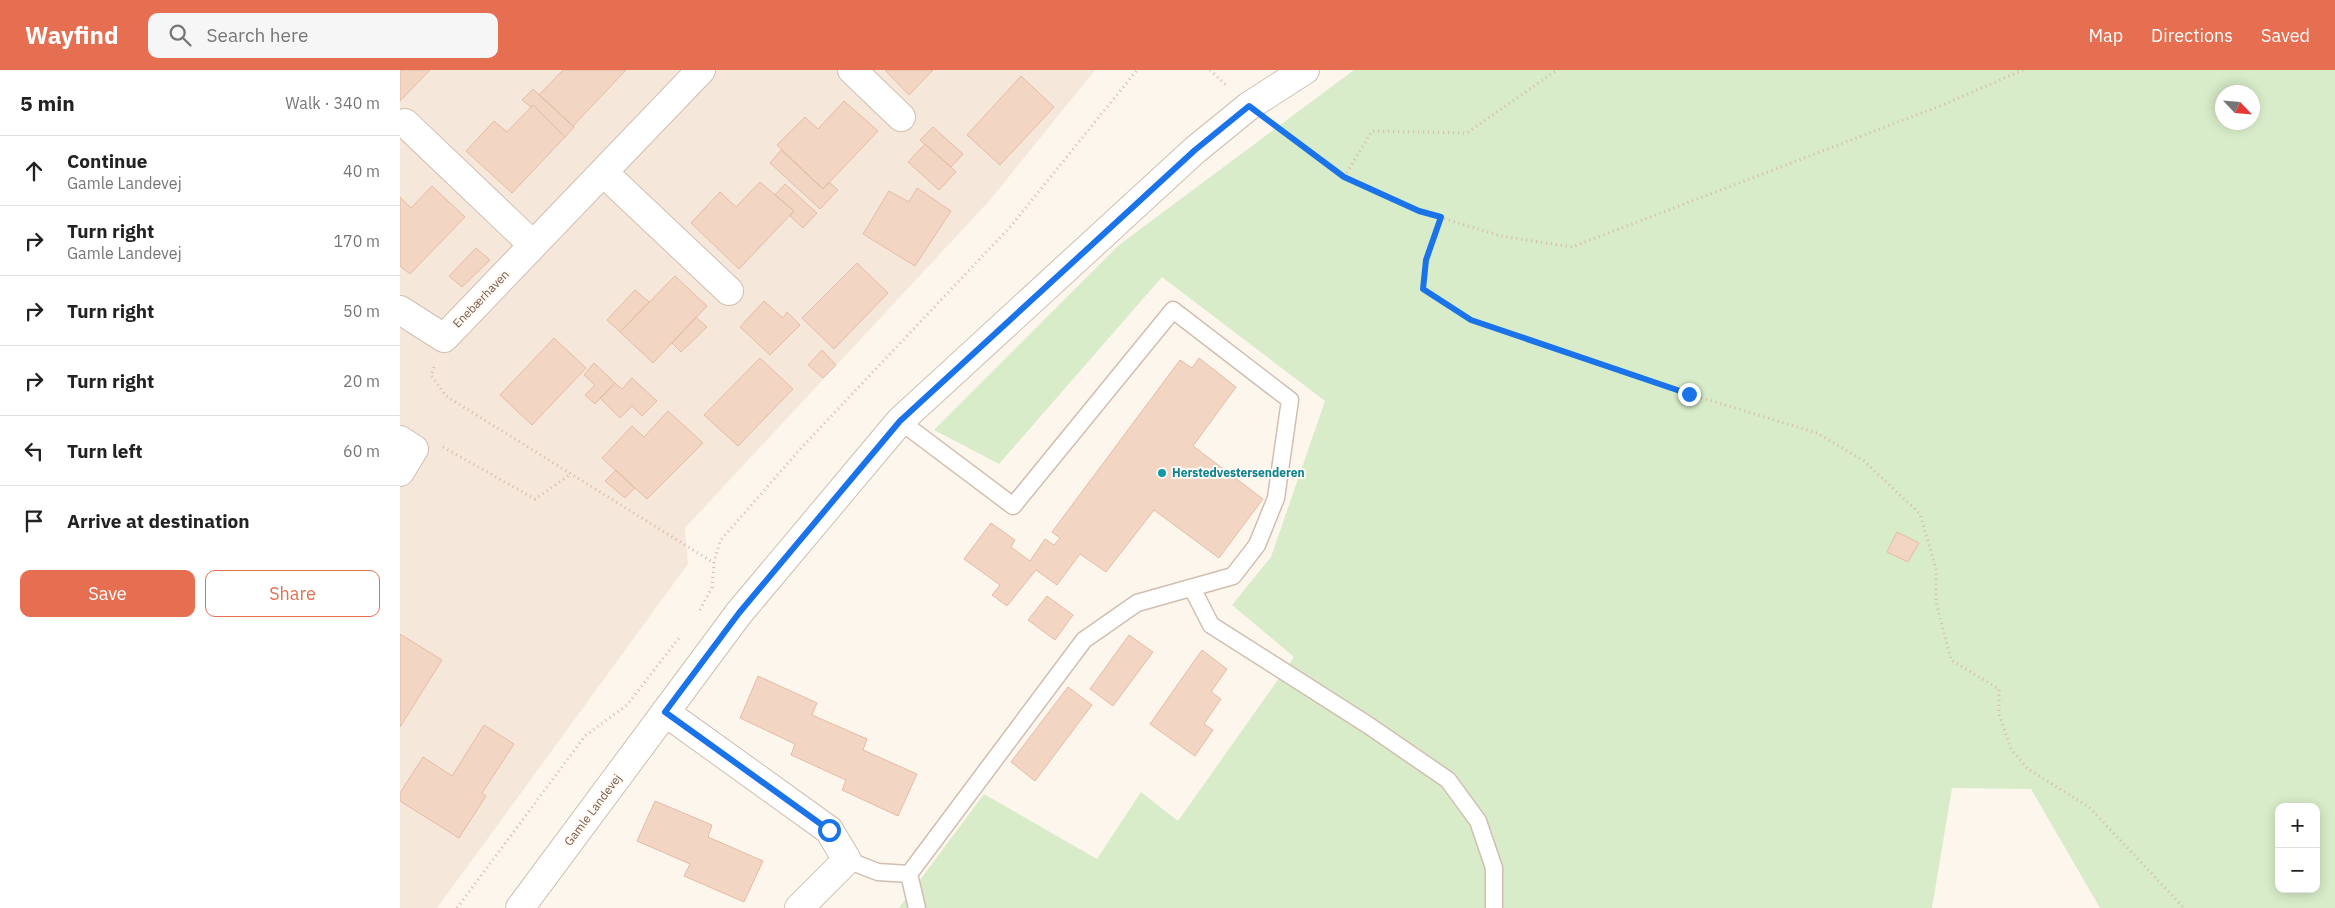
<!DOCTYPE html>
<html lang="en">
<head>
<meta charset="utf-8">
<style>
  :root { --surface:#fff; --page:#f6f6f6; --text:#222; --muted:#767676; --line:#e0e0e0; --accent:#e76f51 }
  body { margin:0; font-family:"IBM Plex Sans",sans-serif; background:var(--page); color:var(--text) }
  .controls { position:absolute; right:15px; bottom:15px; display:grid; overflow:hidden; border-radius:10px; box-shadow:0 2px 12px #0003 }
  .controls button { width:45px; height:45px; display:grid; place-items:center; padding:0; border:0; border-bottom:1px solid var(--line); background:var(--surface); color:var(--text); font:25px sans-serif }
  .compass { position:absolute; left:1815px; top:15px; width:45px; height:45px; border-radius:50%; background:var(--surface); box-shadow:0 2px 12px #0003; rotate:116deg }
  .stop { position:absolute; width:15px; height:15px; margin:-11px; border:4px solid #1a73e8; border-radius:50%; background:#fff }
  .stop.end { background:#1a73e8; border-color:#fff; box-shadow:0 1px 5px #0008 }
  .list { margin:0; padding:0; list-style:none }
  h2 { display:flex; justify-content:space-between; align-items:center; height:65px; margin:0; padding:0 20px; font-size:21px }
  h2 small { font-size:16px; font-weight:400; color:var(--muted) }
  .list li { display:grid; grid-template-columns:32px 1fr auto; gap:15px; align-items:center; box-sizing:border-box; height:70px; padding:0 20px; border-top:1px solid var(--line) }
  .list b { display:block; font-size:19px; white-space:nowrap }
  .list p { margin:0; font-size:16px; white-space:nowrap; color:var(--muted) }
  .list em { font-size:16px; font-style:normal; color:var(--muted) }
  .actions { display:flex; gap:10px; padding:15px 20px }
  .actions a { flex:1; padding:11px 0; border:1px solid var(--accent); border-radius:10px; text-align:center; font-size:18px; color:var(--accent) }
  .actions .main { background:var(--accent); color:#fff }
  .icon { flex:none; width:28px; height:28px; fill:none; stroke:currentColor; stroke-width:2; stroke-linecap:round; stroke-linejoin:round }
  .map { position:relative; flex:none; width:1935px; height:838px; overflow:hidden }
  header { display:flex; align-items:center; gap:30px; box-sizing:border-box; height:70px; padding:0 25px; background:var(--accent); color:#fff }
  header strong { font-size:24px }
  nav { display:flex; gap:28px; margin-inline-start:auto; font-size:18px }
  .search { width:350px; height:45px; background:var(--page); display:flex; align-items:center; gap:12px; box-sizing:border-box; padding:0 18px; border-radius:10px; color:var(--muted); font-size:19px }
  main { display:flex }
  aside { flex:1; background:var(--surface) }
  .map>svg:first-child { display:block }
</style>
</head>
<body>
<header>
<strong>Wayfind</strong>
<div class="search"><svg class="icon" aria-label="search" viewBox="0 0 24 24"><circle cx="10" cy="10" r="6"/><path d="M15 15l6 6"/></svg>Search here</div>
<nav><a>Map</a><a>Directions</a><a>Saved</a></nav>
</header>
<main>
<aside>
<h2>5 min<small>Walk · 340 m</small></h2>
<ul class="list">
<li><svg class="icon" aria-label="ahead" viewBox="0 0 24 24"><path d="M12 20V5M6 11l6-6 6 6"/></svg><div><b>Continue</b><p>Gamle Landevej</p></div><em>40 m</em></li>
<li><svg class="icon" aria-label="right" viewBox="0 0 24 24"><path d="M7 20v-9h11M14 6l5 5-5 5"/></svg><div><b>Turn right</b><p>Gamle Landevej</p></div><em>170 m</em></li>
<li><svg class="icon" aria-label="right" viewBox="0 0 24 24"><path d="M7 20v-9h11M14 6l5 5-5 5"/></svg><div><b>Turn right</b></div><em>50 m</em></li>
<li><svg class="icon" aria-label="right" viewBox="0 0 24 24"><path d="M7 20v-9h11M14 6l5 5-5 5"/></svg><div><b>Turn right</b></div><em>20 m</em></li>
<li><svg class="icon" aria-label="left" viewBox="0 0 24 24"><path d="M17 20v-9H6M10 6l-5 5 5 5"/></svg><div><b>Turn left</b></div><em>60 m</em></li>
<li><svg class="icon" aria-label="arrive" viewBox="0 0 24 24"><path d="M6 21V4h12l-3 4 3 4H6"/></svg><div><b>Arrive at destination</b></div></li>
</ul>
<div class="actions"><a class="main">Save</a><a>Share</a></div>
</aside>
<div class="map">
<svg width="1935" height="838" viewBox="0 0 1935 838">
  <rect width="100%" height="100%" fill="#fdf6ec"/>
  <path fill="#f5e8da" d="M0 0H695L590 130 285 458 288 494 37 838H0Z"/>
  <path fill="#d8ecc9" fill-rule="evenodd" d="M954 0H1935V838H1700L1631 719 1552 718 1532 838H499L584 724 697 789 741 722 778 751 894 587 832 535 871 487 925 331 762 207 599 394 534 360 719 175ZM1822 22H1852V52H1822ZM1879 737H1916V819H1879Z"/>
  <path fill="#f3d5c3" stroke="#e6bba3" d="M0 0H30L0 31Z
    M163 0H226L173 56 139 25Z
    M485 0H533L509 25Z
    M621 6 654 37 600 95 567 65Z
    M133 19 174 57 165 67 133 35 131 37 122 30Z
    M444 31 478 61 423 119 377 75 405 47 418 59Z
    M133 35 165 67 112 123 66 81 94 51 107 62Z
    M533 57 563 84 551 97 520 70Z
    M525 74 556 102 539 120 508 92Z
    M381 80 423 119 429 112 438 120 420 139 370 93Z
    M360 112 394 141 339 199 291 153 320 122 336 137Z
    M385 114 417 143 403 158 390 146 394 141 375 125Z
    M32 116 65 147 10 204 0 196V127L11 138Z
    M517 118 551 141 515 196 463 164 489 121 509 132Z
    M76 178 90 190 62 217 49 206Z
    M457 193 488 223 434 279 402 248Z
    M275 206 307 236 253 293 220 262Z
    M235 220 249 232 220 262 207 250Z
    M364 231 383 248 387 242 400 255 370 285 340 257Z
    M296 247 307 257 281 282 272 273Z
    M154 268 186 298 132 355 100 325Z
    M422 280 436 295 423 308 408 295Z
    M360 288 393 319 338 376 304 345Z
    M799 288 836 317 793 376 863 429 819 488 754 440 706 502 680 484 657 515 636 500 607 536 592 525 600 515 564 489 591 453 615 470 611 477 630 491 645 469 654 475 660 468 652 462 780 290 792 298Z
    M194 293 215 313 195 334 185 325 195 315 184 305Z
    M232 308 257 331 242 346 232 336 220 348 200 328 215 313 222 319Z
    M268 341 303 373 247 429 202 388 232 356 244 367Z
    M216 400 235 418 225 428 205 411Z
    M1497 462 1519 473 1508 492 1487 482Z
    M647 526 673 545 655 570 628 550Z
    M0 564 42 590 0 657Z
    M729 565 753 582 713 636 690 619Z
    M802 580 827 599 811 622 821 629 804 654 813 660 795 686 750 654Z
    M358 606 417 633 412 645 467 669 463 680 517 704 498 746 442 720 446 710 391 685 395 674 340 648Z
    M668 617 692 635 635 711 611 692Z
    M84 655 114 674 82 723 86 726 59 768 0 731V723L23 687 52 706Z
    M255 731 312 755 308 767 363 791 344 832 284 806 290 794 237 771Z"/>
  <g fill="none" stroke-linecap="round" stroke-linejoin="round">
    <g stroke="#d1beb0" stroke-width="19">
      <path id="lane" d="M792 518 811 555 968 655 1048 710 1078 751 1094 798V838
        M447 790 478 802 509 804 684 570 737 533 833 506 857 475 876 428 890 330 773 240 613 436 500 351
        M509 804 517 838"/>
    </g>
    <g stroke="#d1beb0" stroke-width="30">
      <path id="street" d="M452 0 501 47
        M5 53 133 175
        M203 102 329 221
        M0 240 44 268 301 0
        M0 370 14 379 0 402
        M265 642 429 760 447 790 399 838
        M120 838 339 543 500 351 795 80 849 36 905 0"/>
    </g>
    <path stroke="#d9b8a5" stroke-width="3" stroke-dasharray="1 4" stroke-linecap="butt" d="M810 0 826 15
      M875 55 944 107 1019 141 1101 166 1172 177 1545 34 1623 0
      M944 107 972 61 1067 63 1157 0
      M1041 147 1026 190 1023 219 1071 251 1289 324 1417 363 1464 391 1520 444 1536 499V532L1551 590 1599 619V644L1611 679 1628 699 1689 737 1784 838
      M34 297 31 305 46 326 314 493
      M43 377 135 429 171 404
      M300 540 312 517 314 493 320 471 402 377 611 156 737 0
      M57 838 185 666 227 635 279 568"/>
    <use href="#lane" stroke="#fff" stroke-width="16"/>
    <use href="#street" stroke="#fff" stroke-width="28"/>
  </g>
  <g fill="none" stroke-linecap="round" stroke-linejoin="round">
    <path stroke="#1a73e8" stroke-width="6" d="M429 760 265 642 339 543 500 351 795 80 849 36 944 107 1019 141 1041 147 1026 190 1023 219 1071 250 1289 324"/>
  </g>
  <circle fill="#0f9aa8" stroke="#fffaf3" stroke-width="2" cx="762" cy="403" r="5"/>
  <g text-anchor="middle" stroke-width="4" stroke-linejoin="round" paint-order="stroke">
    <g font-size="12" fill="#7a5c4d" stroke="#fffaf3">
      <text transform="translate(81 229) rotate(-46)" y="4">Enebærhaven</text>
      <text transform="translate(193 740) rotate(-53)" y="4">Gamle Landevej</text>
    </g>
    <g font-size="12" font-weight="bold" fill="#0d838f" stroke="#fffaf3" text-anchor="start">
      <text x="772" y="407">Herstedvestersenderen</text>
    </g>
  </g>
</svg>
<div class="controls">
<button>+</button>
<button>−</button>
</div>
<svg class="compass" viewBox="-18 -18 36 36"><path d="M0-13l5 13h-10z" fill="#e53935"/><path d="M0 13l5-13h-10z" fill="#767676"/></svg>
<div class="stop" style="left:429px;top:760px"></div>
<div class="stop end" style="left:1289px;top:324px"></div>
</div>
</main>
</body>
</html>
